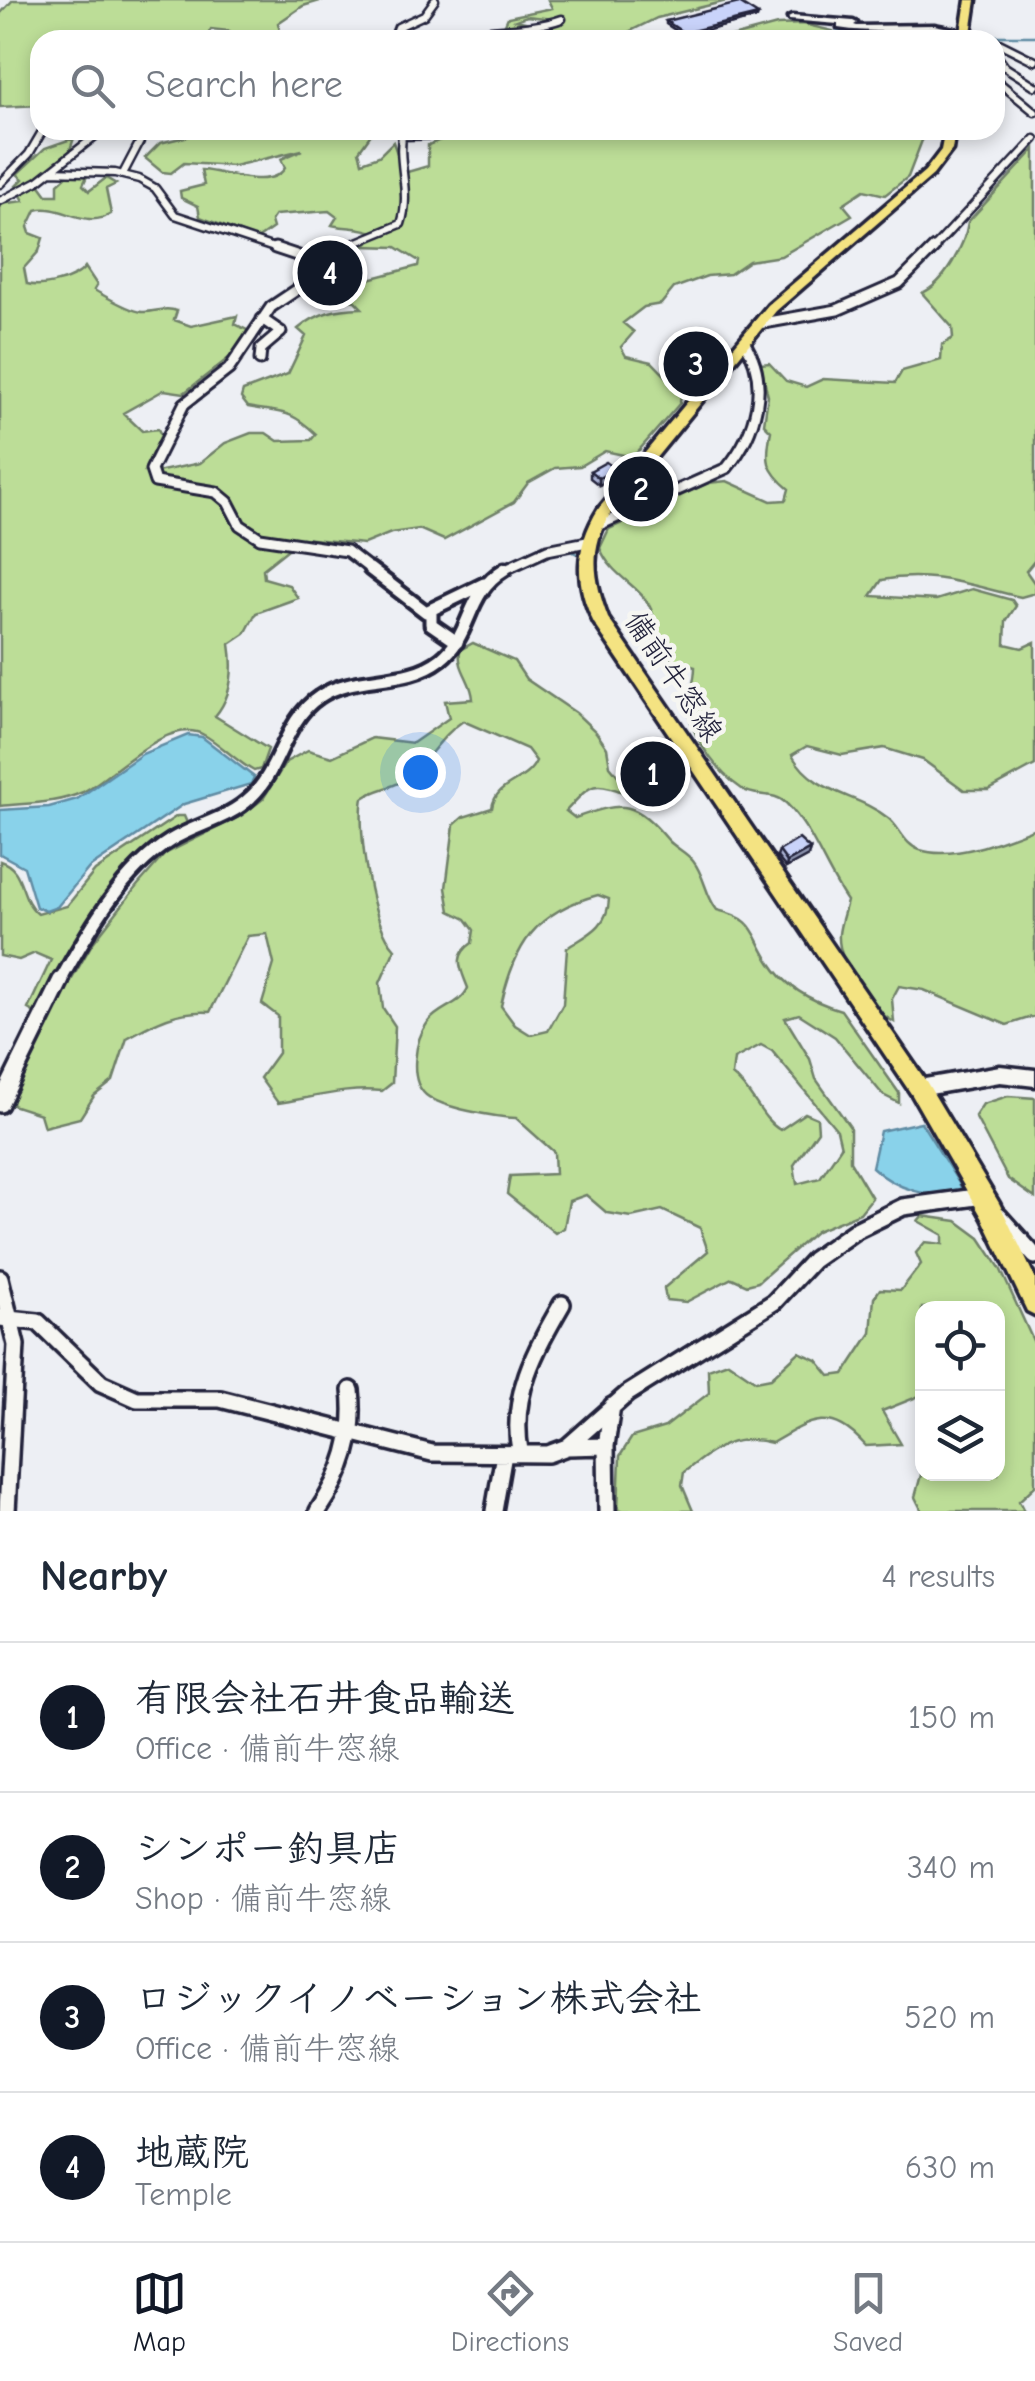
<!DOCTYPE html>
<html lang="en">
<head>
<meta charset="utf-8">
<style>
  :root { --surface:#fff; --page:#f6f6f7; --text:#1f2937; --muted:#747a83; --line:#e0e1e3; --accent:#111827 }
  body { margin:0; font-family:"Comic Neue","Klee One",sans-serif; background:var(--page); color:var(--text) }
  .controls { position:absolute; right:30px; bottom:30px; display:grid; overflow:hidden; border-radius:20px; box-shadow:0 5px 15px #0003 }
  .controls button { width:90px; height:90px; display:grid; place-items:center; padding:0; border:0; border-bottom:2px solid var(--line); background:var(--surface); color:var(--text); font:50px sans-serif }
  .you { position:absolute; left:420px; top:772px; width:35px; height:35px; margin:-25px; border:8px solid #fff; border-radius:50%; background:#1a73e8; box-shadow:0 0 0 15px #1a73e833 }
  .badge { display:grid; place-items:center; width:65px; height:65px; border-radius:50%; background:var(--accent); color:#fff; font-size:32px; font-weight:700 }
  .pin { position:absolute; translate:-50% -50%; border:5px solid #fff; box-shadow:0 2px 10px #0006 }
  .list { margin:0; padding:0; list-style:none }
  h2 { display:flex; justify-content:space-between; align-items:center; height:130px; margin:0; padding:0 40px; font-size:42px }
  h2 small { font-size:32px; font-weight:400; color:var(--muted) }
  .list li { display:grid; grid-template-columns:65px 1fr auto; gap:30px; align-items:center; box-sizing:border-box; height:150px; padding:0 40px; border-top:2px solid var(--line) }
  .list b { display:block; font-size:38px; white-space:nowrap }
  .list p { margin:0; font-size:32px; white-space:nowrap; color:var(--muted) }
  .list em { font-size:32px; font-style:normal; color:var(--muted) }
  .icon { flex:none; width:55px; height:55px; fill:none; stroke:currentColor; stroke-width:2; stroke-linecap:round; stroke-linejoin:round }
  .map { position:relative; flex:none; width:1035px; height:1511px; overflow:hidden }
  .search { position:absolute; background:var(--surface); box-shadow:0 5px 15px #0003; left:30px; right:30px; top:30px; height:110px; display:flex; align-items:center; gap:25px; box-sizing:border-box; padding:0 35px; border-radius:30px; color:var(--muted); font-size:38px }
  .sheet { height:730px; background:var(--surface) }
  nav { display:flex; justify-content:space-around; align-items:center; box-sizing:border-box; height:140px; border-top:2px solid var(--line); background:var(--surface); font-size:28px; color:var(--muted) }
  nav a { display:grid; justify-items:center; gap:5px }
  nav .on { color:var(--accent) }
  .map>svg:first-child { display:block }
</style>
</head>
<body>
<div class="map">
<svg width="1035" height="1511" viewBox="0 0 1035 1511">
  <rect width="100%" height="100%" fill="#edeff4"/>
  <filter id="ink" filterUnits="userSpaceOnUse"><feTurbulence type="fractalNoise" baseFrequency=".01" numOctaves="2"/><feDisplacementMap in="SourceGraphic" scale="20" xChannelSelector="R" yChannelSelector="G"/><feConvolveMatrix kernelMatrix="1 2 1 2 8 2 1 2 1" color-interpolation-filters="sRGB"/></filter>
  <g filter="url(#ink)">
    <path fill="#bcdd97" stroke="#6f8069" stroke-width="2.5" fill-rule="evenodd" d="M13 0H323L303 6 278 23 282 40H224L229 31 211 29 205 40H40V105L0 107V14Z
      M548 0H731L657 18 612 40 462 37 541 28 563 20 527 16 516 20 538 25 505 24 508 17 552 8Z
      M803 24 833 31 840 40H721L777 25Z
      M214 130H374L359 151 362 162 379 156 393 142 404 173 428 166V145L465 130H926L908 177 885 195 864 190 843 204 852 215 781 256 749 261 730 274 707 276 674 288 661 304 644 307 623 323 634 332 621 347 626 356 652 362 681 392 680 403 633 457 605 451 580 466 555 468 528 483 514 502 444 540 419 529 391 533 364 544 302 538 263 569 264 578 289 585 298 598 256 613 245 634 230 644C234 669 232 696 215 716L268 749 261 769 254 771C237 762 218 742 204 735 168 715 113 777 83 792 56 804 29 803 0 806V204L24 201 16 186 23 179 17 174 45 148 74 138 69 153 36 180 47 195H58V184L69 174H88L83 185 89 191 106 178 116 184 106 189 111 214C84 230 61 203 36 210L28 227 30 233 43 238 39 251 24 268 27 284C42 288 76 280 85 267L97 285 94 290C107 297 127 310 142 312 155 313 164 306 177 311L174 320 191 326 237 316 235 324 249 331 230 357 184 393 164 390 123 413 142 431 158 429 161 435 146 466 157 472 200 463 225 443 251 433H266L278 441 311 440 316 434C288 408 283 414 248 407L241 398 243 391 288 374 306 336 298 329C318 312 336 309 362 308L355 301 313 294 311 289 350 284 418 266 419 261 396 247 364 246 378 234C361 226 348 229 332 225L337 217 329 211 275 215 271 221 273 228 257 239 200 217 198 206 181 198 180 191 204 185 201 170C224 171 270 191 285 168L281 159 302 150 234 166 184 163 171 173 162 172 145 158 160 143Z
      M1035 149V560L1026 571 1035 584V593L1021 597C972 586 932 570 882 580L871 596 936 600 972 589 1012 600 1016 606 1006 621 1005 644 1022 648 1035 642V765L989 790H964L923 760 884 748 842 755 807 746 792 755C815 795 855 792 888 818 900 827 904 845 920 850 953 861 1005 840 1035 828V1016L1007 1025 924 990 899 986 892 999 894 1022C870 1009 837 962 839 934 840 923 845 911 847 901 825 869 813 830 786 803 774 791 755 798 742 789 719 774 688 734 689 706 690 692 695 681 695 667L674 661 654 641C662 587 616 588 600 548L609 529 708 483 727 481 771 501 786 500 789 489C766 470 765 460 771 431L764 424 768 396 760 364 769 363 786 381 806 387 823 379 895 383 902 371 941 360 942 345 953 338 952 327 922 293C944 284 965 245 968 222Z
      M473 643 514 661 526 679 576 713 596 732 607 748 610 766 630 790 625 793C591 779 590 786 566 811L575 818C625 800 635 801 669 841 676 848 687 853 693 861 705 876 705 895 717 910 757 919 751 933 770 962 786 988 813 1002 841 1010L899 1093V1103L883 1095 835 1037 799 1014 785 1018 810 1059 816 1079 850 1127V1161L872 1198 860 1213 816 1231 758 1282 747 1285 732 1278 686 1302 666 1300 664 1288 708 1251 700 1228 662 1210 631 1217 607 1213 586 1195 569 1201 564 1228 555 1233 507 1194 510 1176 555 1174 554 1152 516 1118C495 1117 442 1108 426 1095 408 1080 415 1039 428 1022 439 1007 461 1005 468 988 461 969 452 957 472 943L474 930 466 919 450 911 446 888 454 825 463 817 492 808C496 781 526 784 536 761L527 749 463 721C439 737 430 760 407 778 395 788 377 788 363 798 357 831 371 924 395 949L380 983 383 1008 395 1026 392 1083 382 1091C349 1087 311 1098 278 1103L260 1078 278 1053V1016L262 1004 274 964 267 934 248 936 210 1012C177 1010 155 1022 127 1038L113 1081 94 1096 80 1118 44 1127 40 1114 12 1105 16 1077 92 944 137 886 165 854 241 816 263 799 286 762 308 750 332 757 372 738 413 743 449 718 445 701 473 699C472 680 457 670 460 650ZM598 895 609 899C608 928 586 935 567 948L563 1004 548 1031 531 1035 515 1025 501 1006C514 945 536 911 598 895ZM761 1045 772 1051 837 1130 841 1147 820 1178 797 1184 794 1165 818 1131 817 1118 805 1113 780 1130C760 1118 753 1091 732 1075L734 1059Z
      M177 816H184L187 823C113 859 76 946 37 1014L28 1009 51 960 35 953 19 960 0 956V861C26 869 18 898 38 914L67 906 95 871Z
      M1008 1096 1035 1098V1198L1008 1179 975 1116 983 1104Z
      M922 1216 957 1221 980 1238 1000 1268 1035 1345V1486L1019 1501 1024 1511H922L915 1497 922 1471 998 1474V1308H922V1395L882 1411 901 1444 866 1446C831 1407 812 1419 772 1443 733 1433 714 1449 684 1472L682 1485 693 1511H618L620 1456 632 1437 665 1427 709 1393 708 1369 728 1362 756 1381 771 1378 799 1352 817 1360 830 1376 844 1374 871 1333 874 1298 880 1289 901 1290 921 1264 916 1253 925 1242 943 1244V1235L918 1221Z"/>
    <path fill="#89d2ea" stroke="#608ca4" stroke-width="2.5" d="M188 735 202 737 254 777 251 784 184 804 89 868 57 907 46 911 36 907 24 867 0 854V810L49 807 77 799 142 754Z
      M921 1122 959 1183 962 1190C933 1202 894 1188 872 1167L880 1131Z"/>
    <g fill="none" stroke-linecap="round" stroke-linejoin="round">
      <path stroke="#608ca4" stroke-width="2.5" d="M837 31 859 35 905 31
        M942 31 959 40
        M974 36H1035
        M567 549 577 554
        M508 574 523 566
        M392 683 423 675
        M67 983 99 928 144 869"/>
      <g stroke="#22223b" stroke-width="11">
        <path id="street-far3" d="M966 38 982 40
          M393 40 398 27 424 15 435 0
          M442 40C481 25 523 33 562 19
          M995 41 1035 61
          M995 53 1005 67 1035 86
          M995 79 1035 112
          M401 136 447 135 460 130
          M51 171 115 173 139 179 155 188 175 215 283 251
          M124 172 146 130
          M0 184 29 154 43 130
          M0 201 38 181 103 130
          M338 250 401 224C412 191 396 163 403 130
          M931 251 1035 139"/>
      </g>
      <g stroke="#22223b" stroke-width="15">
        <path id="street-far2" d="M275 248 320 263 307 283 271 307 229 369 184 404 151 470 155 482 216 492 228 502 240 525 260 538 347 551 373 571
          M338 250 342 248
          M758 324 837 310 899 283 934 248
          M260 360 261 349 281 332 262 319
          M595 527 727 468C756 433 771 382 744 342
          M501 571 547 550 587 542"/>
      </g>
      <g stroke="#22223b" stroke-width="19">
        <path id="street-far1" d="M370 569 426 612 484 584
          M431 613V624L457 642
          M59 983C87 933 121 871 171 840 197 824 229 819 251 797 281 769 284 720 319 697 355 672 405 687 441 659 473 634 465 593 505 569"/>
      </g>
      <g stroke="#22223b" stroke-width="22">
        <path id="street" d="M0 1104 61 980
          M999 1216 1035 1256
          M0 1278 16 1345 7 1511
          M0 1318 38 1322 101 1383 137 1399H220L432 1453 548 1454 567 1447 627 1394 774 1302 813 1260 856 1230 903 1207 983 1196
          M567 1447 606 1446
          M520 1451C510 1395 535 1351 562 1304
          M318 1511C344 1473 356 1436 351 1390
          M494 1511 504 1454
          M607 1511 606 1446 612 1406"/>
      </g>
      <g stroke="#22223b" stroke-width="7">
        <path id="secondary" d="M792 16 853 21 857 23 854 25 857 26 934 25 970 32 966 35C923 27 881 35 838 28V24L789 20 788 18Z
          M1000 1066 1035 1070V1086L1000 1082 919 1096 913 1094 910 1088 913 1082 919 1080Z"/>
      </g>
      <g stroke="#22223b" stroke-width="7">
        <path id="primary" d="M966 0H976L970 40H960Z
          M945 130H955L952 150 933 175 776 311 610 514C588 549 594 581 608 618L926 1081 999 1203 1035 1278V1315L1027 1311 983 1219 912 1095 594 623C574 582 575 546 599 508L768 305 925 171 941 150Z"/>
      </g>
      <use href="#street-far3" stroke="#f6f6f2" stroke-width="6"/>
      <use href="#street-far2" stroke="#f6f6f2" stroke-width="9"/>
      <use href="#street-far1" stroke="#f6f6f2" stroke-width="11"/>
      <use href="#street" stroke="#f6f6f2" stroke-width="15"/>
      <use href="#secondary" fill="#f6f6f2" fill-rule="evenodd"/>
      <use href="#primary" fill="#f4e382" fill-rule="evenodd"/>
    </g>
    <path fill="#adb5d7" stroke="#22223b" stroke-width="2.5" d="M757 18 684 36 666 24V21Z
      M691 339 706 340 703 377 687 376Z
      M590 471 615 477 599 485 590 478Z
      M637 763 671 771 670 778 646 786 637 770Z
      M810 849 808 856 786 868 777 857 779 851Z"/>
    <path fill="#8d94af" stroke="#22223b" stroke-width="2.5" d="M758 15 757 18 684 36V33Z
      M615 469V477L599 485V478Z
      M671 771 670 778 646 786 647 779Z
      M810 849 808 856 786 868 787 862Z"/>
    <path fill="#c9d3fa" stroke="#22223b" stroke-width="2.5" d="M739 3 758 15 684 33 666 21Z
      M691 339 706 340 704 370 688 369Z
      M606 462 615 469 599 478 590 471Z
      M661 755 671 771 647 779 637 763Z
      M799 839 810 849 787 862 779 851Z"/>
  </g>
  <g text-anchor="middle" stroke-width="9" stroke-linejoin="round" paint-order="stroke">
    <g font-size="30" fill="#22223b" stroke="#f6f6f2">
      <text transform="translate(674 676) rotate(56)" y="10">備前牛窓線</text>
    </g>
  </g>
</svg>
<div class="controls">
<button><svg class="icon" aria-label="locate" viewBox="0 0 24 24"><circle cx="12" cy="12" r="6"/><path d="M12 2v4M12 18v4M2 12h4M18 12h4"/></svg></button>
<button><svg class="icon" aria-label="layers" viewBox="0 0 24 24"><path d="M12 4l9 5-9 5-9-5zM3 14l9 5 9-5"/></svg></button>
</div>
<div class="you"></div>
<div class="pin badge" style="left:653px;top:774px">1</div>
<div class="pin badge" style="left:641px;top:489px">2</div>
<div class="pin badge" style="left:696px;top:364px">3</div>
<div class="pin badge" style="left:330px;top:273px">4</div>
<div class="search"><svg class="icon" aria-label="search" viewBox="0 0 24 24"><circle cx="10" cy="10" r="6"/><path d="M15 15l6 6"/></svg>Search here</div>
</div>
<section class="sheet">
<h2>Nearby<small>4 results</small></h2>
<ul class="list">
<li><span class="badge">1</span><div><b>有限会社石井食品輸送</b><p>Office · 備前牛窓線</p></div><em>150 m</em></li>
<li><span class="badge">2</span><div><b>シンポー釣具店</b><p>Shop · 備前牛窓線</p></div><em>340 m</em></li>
<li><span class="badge">3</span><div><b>ロジックイノベーション株式会社</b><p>Office · 備前牛窓線</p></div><em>520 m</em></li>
<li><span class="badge">4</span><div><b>地蔵院</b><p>Temple</p></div><em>630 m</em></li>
</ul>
</section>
<nav>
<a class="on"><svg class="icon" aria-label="map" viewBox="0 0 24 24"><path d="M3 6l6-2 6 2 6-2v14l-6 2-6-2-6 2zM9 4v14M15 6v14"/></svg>Map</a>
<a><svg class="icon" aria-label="directions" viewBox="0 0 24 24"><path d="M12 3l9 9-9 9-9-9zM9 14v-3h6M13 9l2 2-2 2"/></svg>Directions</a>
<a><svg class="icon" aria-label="saved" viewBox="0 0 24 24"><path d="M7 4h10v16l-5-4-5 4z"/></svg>Saved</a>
</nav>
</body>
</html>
